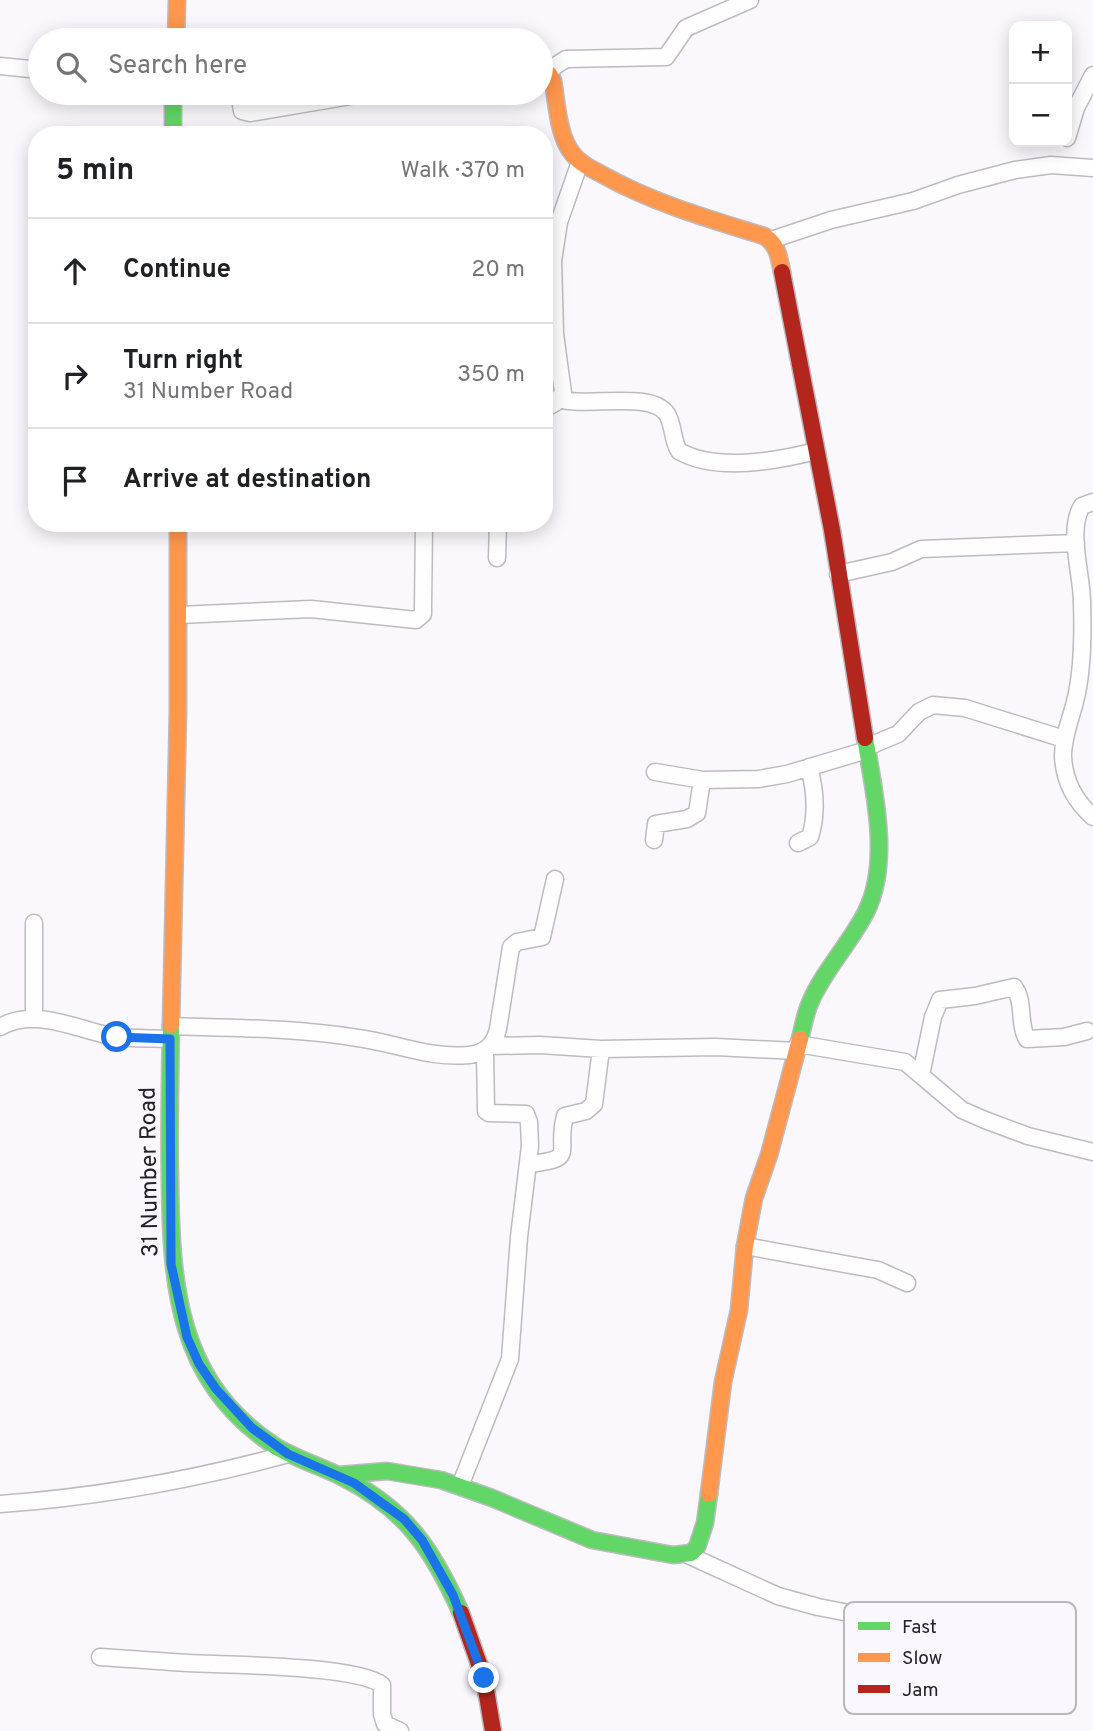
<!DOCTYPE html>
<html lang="en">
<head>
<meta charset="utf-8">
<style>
  :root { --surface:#fff; --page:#f6f6f6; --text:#202124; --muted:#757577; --line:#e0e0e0 }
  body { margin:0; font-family:Overpass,sans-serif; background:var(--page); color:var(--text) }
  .controls { position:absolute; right:21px; top:21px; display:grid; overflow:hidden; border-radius:14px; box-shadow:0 4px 18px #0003 }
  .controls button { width:63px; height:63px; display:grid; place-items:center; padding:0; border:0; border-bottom:2px solid var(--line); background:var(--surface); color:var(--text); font:35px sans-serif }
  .stop { position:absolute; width:21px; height:21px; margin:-16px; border:5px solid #1a73e8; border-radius:50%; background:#fff }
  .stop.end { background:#1a73e8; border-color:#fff; box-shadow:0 2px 7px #0008 }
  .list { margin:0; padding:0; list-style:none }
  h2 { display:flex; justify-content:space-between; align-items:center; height:91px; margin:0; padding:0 28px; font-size:30px }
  h2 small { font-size:23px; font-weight:400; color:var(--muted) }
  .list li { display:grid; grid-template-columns:46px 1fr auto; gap:21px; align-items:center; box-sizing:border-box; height:105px; padding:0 28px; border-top:2px solid var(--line) }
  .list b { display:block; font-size:26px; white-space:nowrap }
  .list p { margin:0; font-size:23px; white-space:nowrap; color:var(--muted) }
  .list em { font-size:23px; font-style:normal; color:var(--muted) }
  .icon { flex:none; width:38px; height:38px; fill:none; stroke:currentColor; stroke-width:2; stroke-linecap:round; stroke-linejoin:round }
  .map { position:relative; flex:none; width:1093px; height:1731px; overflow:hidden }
  .search { position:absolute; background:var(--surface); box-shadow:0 4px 18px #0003; left:28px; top:28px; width:525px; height:77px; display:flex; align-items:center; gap:18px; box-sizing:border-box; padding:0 24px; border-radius:38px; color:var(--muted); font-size:26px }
  .panel { position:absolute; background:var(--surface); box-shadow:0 4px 18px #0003; left:28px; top:126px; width:525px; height:406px; border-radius:28px }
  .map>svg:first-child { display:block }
</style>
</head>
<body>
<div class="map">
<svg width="1093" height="1731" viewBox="0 0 1093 1731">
  <rect width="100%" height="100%" fill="#faf8fd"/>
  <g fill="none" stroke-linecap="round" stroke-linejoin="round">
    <g stroke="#bdbbc0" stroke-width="19">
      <path id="street" d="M0 66 40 70
        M549 73 555 66 566 59 666 57 686 28 750 0
        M239 93 242 111 250 113 368 93
        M1067 138 1076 108 1093 75
        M771 240 831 220 913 201 958 185 1015 170 1051 165 1093 168
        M559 399C585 408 651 390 667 414 674 426 672 440 679 451 715 472 777 461 816 451
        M544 409 555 403 563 393 555 334 553 261 559 222 580 162
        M1093 502 1082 506C1067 530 1082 575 1082 602 1083 632 1083 663 1077 693 1073 714 1063 734 1063 756 1064 780 1075 801 1093 817
        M497 558 498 523
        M838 574 892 562 921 549 1076 543
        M179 615 311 609 416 620 423 614V608L424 523
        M867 747 898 734 919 712 933 705 965 708 1064 739
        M655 772 703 780 759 779 787 774 867 750
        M654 840 656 824 687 819 697 813 702 780
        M798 843 810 837C817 815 815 789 809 767
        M34 1019V923
        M171 1026C233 1028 296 1028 358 1038 396 1043 430 1059 469 1055 486 1053 494 1045 498 1029L511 947 517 942 542 937 555 879
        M0 1027C36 1007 75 1029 111 1036 130 1039 151 1038 170 1039
        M798 1044 905 1062 962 1110 985 1120 1028 1136 1093 1152
        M491 1046 540 1045 601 1049 716 1047 796 1051
        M921 1075 933 1017 940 1000 975 996 1014 987C1025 1001 1018 1024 1027 1039L1064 1037 1087 1031
        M528 1164C579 1159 555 1153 565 1116L586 1111 594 1104 601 1049
        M745 1246 878 1270 907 1283
        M460 1486 510 1359 519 1237 530 1146 529 1122 526 1114 489 1113 486 1111 485 1051
        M0 1504C98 1497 193 1480 288 1454
        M688 1555 778 1596 818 1607 890 1621 923 1630
        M100 1657C137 1659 175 1663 213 1664 245 1665 360 1667 382 1685V1714L385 1724 400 1731"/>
    </g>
    <g stroke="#bdbbc0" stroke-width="19">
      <path id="fast" d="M173 93V135
        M171 1025C170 1077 169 1128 170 1179 171 1284 177 1383 275 1446 296 1459 320 1466 342 1477 406 1509 433 1550 461 1613
        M800 1039C803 1027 805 1014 810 1003 822 973 851 942 866 912 891 862 874 791 865 738
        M339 1475 387 1471 441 1480 492 1498 592 1540 673 1555 691 1553 697 1547 705 1523 709 1494"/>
    </g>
    <g stroke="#bdbbc0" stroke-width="19">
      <path id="slow" d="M176 40 177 0
        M541 71 549 74 553 81C557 104 558 135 572 153 580 164 592 169 603 175 653 203 709 219 764 236 778 244 779 258 782 272
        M171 1025 178 710V523
        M709 1494 723 1382 739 1310 745 1246 754 1198 769 1155 800 1039"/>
    </g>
    <g stroke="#bdbbc0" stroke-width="19">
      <path id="jam" d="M782 272 832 530 865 738
        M461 1613 484 1678 493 1731"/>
    </g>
    <use href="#street" stroke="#fefeff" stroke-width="16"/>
    <use href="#fast" stroke="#63d668" stroke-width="16"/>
    <use href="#slow" stroke="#ff974d" stroke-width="16"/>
    <use href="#jam" stroke="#b3261e" stroke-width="16"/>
  </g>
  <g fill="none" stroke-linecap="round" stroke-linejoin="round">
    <path stroke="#1a73e8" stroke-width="9" d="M117 1037 170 1039 171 1264 187 1337 199 1364 216 1389 252 1428 288 1454 354 1483 404 1519 422 1540 453 1595 484 1678"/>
  </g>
  <g text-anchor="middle" stroke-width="5" stroke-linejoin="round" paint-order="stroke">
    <g font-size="23" fill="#242228" stroke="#faf7fe">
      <text transform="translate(148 1172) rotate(-91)" y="8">31 Number Road</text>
    </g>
  </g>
  <rect x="844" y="1602" width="232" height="112" rx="10" fill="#faf7fe" stroke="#bab7be" stroke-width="2"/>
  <rect x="858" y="1622" width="32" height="8" fill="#63d668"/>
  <rect x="858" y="1653" width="32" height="9" fill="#ff974d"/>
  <rect x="858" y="1685" width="32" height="8" fill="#b3261e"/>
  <g font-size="19" fill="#242228">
    <text x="902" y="1633">Fast</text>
    <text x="902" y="1664">Slow</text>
    <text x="902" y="1696">Jam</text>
  </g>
</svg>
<div class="controls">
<button>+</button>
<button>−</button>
</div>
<div class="stop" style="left:117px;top:1037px"></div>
<div class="stop end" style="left:484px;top:1678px"></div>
<div class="search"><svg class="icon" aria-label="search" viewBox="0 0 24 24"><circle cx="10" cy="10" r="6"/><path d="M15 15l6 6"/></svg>Search here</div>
<section class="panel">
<h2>5 min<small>Walk · 370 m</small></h2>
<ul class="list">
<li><svg class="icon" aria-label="ahead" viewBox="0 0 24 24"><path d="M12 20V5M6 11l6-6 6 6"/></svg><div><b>Continue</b></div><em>20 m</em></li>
<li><svg class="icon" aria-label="right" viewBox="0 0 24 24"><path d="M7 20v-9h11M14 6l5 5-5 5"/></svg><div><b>Turn right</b><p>31 Number Road</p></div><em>350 m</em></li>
<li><svg class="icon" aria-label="arrive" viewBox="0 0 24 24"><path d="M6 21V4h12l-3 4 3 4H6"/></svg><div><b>Arrive at destination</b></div></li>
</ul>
</section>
</div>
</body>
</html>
